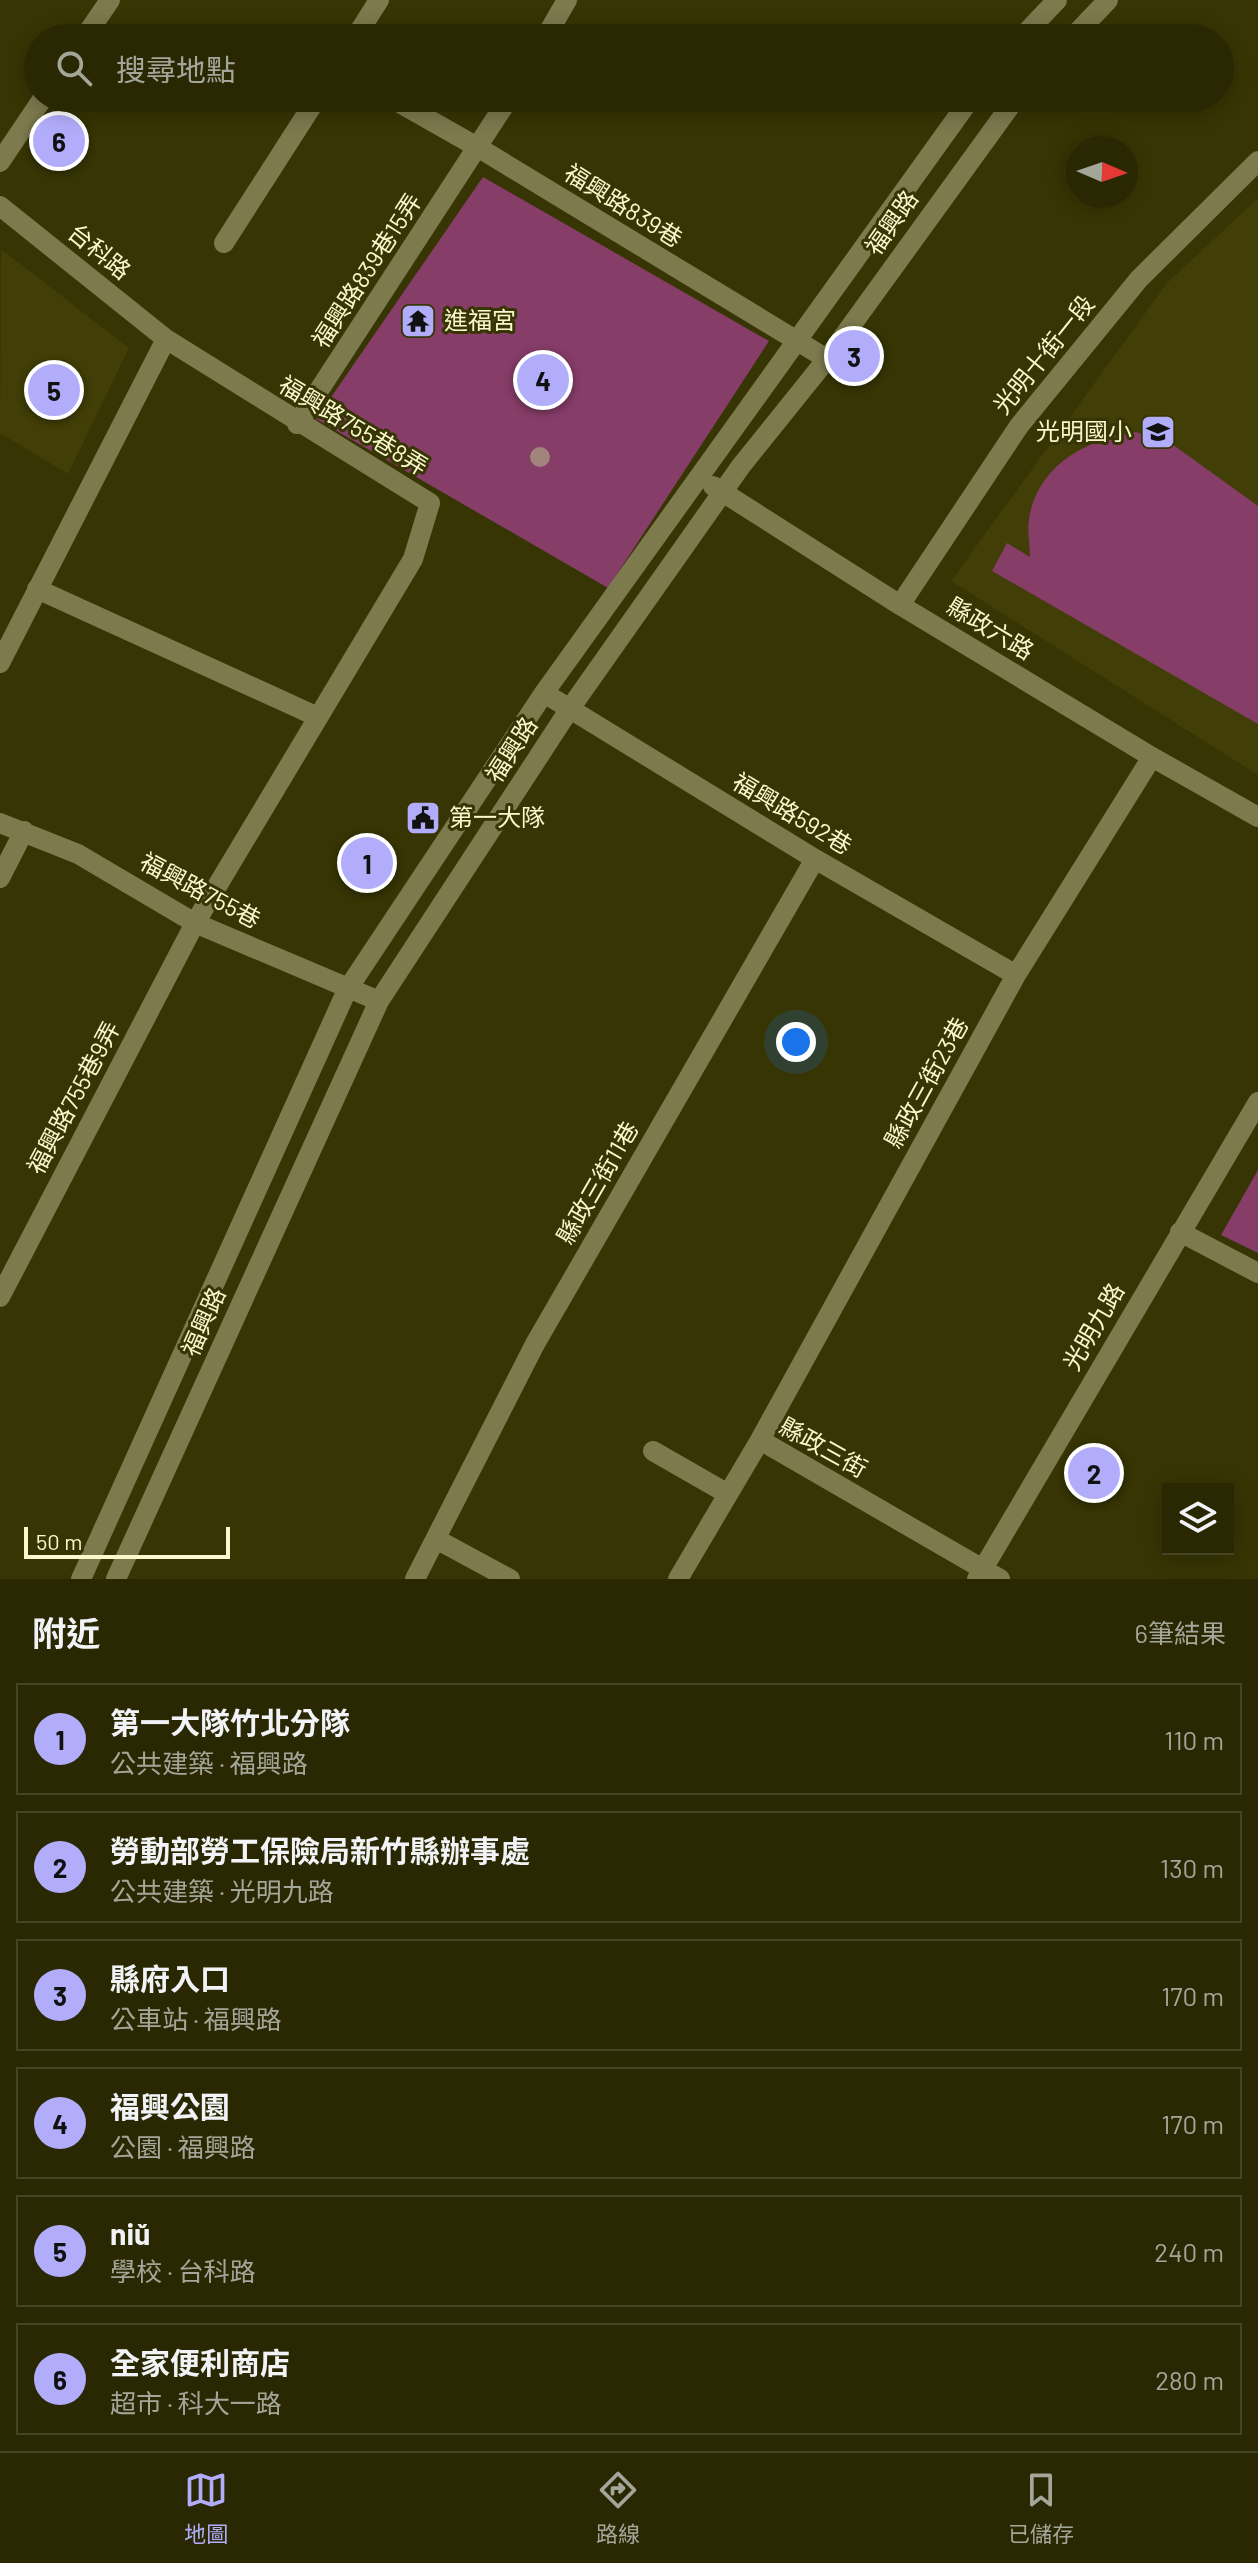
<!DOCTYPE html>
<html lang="zh-TW">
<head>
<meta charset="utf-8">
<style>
  :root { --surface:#292803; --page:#31300d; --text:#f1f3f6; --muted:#a5a69a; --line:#454425; --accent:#b1adfa }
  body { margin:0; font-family:Barlow,"Noto Sans TC",sans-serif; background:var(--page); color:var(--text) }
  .controls { position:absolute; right:24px; bottom:24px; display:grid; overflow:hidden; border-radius:0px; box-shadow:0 4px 20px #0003 }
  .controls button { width:72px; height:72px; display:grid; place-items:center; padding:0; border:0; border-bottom:2px solid var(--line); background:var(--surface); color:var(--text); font:40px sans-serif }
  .compass { position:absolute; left:1066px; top:136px; width:72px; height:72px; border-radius:50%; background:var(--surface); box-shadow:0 4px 20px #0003; rotate:92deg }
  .scale { position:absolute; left:24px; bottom:20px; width:206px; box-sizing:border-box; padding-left:8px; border:4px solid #f9f8ce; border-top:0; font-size:22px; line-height:28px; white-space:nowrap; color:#f9f8ce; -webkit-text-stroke:6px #373504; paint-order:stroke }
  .you { position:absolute; left:796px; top:1042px; width:28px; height:28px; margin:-20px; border:6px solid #fff; border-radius:50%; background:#1a73e8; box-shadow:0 0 0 12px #1a73e833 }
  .badge { display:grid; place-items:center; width:52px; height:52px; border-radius:50%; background:var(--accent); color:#111; font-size:26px; font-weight:700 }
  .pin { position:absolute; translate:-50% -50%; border:4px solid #fff; box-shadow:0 2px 8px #0006 }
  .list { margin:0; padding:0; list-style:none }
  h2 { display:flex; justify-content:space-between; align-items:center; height:104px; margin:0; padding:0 32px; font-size:34px }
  h2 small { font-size:26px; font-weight:400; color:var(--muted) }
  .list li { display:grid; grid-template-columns:52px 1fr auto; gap:24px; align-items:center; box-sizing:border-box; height:112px; margin:0 16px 16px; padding:0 16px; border:2px solid var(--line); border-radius:0px }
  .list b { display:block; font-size:30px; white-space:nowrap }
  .list p { margin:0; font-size:26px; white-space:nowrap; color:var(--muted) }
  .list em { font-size:26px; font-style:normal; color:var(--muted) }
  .icon { flex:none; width:44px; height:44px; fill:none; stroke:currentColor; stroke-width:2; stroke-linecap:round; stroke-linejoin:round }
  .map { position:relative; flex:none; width:1258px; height:1579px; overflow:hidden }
  .search { position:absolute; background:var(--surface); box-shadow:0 4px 20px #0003; left:24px; right:24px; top:24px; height:88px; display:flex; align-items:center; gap:20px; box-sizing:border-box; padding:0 28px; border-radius:44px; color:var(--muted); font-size:30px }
  .sheet { height:872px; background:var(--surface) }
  nav { display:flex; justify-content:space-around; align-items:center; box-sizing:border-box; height:112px; border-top:2px solid var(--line); background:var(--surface); font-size:22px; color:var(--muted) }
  nav a { display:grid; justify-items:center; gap:4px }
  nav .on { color:var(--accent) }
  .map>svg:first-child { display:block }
</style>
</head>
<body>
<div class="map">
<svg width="1258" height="1579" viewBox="0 0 1258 1579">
  <rect width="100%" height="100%" fill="#373504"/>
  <path fill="#413e07" d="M1258 198V775L951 581 1167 283Z
    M1 249 129 348 68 474 0 433Z"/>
  <path fill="#863d68" d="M483 177 769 341 608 588 316 419Z
    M1136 432 1172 444 1258 506V724L992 571 1007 543 1030 557C1030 545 1027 531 1029 519 1037 466 1086 439 1136 432Z
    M1258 1170V1253L1221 1235Z"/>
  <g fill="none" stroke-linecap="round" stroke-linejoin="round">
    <path stroke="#7d7a4e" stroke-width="20" d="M282 37 284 38
      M84 38 110 0
      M355 38 379 0
      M545 38 567 0
      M1021 38 1057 0
      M1072 38 1108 0
      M391 98 479 148 827 359
      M0 162 43 98
      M0 206 166 339 430 503 413 559 195 923 0 1297
      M224 243 317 98
      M297 424 509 98
      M713 486 900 605 1152 757 1258 817
      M37 589 318 717
      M900 605 1019 426 1139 279 1258 161
      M0 663 166 339
      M544 693 815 859 1016 975
      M0 823 78 854 195 923 379 1001
      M0 878 24 831
      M1180 1232 1258 1273
      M760 1440 1000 1579
      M653 1451 728 1494
      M436 1539 510 1579
      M81 1579 347 990 544 693 971 98
      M116 1579 379 1001 569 710 741 466 827 359 1016 98
      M415 1579 535 1344 815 859
      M678 1579 760 1440 1016 975 1152 757
      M977 1579 1258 1102"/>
  </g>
  <circle fill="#a1847c" cx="540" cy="457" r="10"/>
  <defs>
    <g id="temple-square" transform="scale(1.8)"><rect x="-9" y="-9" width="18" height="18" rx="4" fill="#b1adfa" stroke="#373504"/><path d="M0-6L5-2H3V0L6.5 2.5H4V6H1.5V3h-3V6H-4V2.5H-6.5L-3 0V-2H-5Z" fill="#111"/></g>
    <g id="school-square" transform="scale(1.8)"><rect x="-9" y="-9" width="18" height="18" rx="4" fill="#b1adfa" stroke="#373504"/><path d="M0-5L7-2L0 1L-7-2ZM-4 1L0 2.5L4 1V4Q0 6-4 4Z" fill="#111"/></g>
    <g id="civic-square" transform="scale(1.8)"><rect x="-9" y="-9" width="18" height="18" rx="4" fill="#b1adfa" stroke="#373504"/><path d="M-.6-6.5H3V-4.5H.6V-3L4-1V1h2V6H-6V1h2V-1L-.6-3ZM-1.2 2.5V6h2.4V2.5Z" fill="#111"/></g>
  </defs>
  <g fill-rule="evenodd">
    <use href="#temple-square" x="418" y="321"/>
    <use href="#school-square" x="1158" y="432"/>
    <use href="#civic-square" x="423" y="818"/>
  </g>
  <g text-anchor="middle" stroke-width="6" stroke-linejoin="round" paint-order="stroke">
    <g font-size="24" fill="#f9f8ce" stroke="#373504">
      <text transform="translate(623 206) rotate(32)" y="8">福興路839巷</text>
      <text transform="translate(892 223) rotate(-55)" y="8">福興路</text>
      <text transform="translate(99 252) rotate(39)" y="8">台科路</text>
      <text transform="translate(367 271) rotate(-57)" y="8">福興路839巷15弄</text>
      <text transform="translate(1044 355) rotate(-51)" y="8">光明十街一段</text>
      <text transform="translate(353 426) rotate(31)" y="8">福興路755巷8弄</text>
      <text transform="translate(990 629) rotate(31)" y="8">縣政六路</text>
      <text transform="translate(512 750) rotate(-57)" y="8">福興路</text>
      <text transform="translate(792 814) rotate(31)" y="8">福興路592巷</text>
      <text transform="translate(200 891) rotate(28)" y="8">福興路755巷</text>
      <text transform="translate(927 1083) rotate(-61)" y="8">縣政三街23巷</text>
      <text transform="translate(74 1098) rotate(-62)" y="8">福興路755巷9弄</text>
      <text transform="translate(598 1183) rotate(-60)" y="8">縣政三街11巷</text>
      <text transform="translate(204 1322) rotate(-66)" y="8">福興路</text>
      <text transform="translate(1094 1327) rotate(-60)" y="8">光明九路</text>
      <text transform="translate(823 1448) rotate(29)" y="8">縣政三街</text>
    </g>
    <g font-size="24" fill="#f9f8ce" stroke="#373504" text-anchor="start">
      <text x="444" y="329">進福宮</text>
      <text x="1132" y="440" text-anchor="end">光明國小</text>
      <text x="449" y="826">第一大隊</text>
    </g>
  </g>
</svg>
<div class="controls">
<button><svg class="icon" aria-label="layers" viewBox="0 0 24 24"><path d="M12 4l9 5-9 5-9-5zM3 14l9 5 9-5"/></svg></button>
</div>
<svg class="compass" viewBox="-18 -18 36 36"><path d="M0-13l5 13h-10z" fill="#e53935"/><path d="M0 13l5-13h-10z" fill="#a5a69a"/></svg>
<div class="scale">50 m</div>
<div class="you"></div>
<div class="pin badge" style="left:367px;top:863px">1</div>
<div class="pin badge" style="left:1094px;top:1473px">2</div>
<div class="pin badge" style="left:854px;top:356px">3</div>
<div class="pin badge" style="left:543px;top:380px">4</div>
<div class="pin badge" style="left:54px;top:390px">5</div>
<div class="pin badge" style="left:59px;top:141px">6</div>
<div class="search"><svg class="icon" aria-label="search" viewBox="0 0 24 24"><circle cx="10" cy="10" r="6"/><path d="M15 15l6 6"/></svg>搜尋地點</div>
</div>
<section class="sheet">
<h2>附近<small>6筆結果</small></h2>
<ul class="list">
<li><span class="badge">1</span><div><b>第一大隊竹北分隊</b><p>公共建築 · 福興路</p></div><em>110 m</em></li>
<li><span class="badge">2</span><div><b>勞動部勞工保險局新竹縣辦事處</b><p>公共建築 · 光明九路</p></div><em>130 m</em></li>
<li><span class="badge">3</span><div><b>縣府入口</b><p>公車站 · 福興路</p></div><em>170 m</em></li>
<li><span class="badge">4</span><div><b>福興公園</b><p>公園 · 福興路</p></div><em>170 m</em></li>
<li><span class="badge">5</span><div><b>niǔ</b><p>學校 · 台科路</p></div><em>240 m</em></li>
<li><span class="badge">6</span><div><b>全家便利商店</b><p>超市 · 科大一路</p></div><em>280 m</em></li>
</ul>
</section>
<nav>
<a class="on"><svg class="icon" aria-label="map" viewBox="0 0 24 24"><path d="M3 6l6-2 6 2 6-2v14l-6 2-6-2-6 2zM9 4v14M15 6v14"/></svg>地圖</a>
<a><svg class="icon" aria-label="directions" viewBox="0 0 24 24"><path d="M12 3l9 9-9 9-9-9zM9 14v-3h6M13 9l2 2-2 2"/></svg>路線</a>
<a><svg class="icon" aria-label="saved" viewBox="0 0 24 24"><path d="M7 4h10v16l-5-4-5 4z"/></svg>已儲存</a>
</nav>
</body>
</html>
